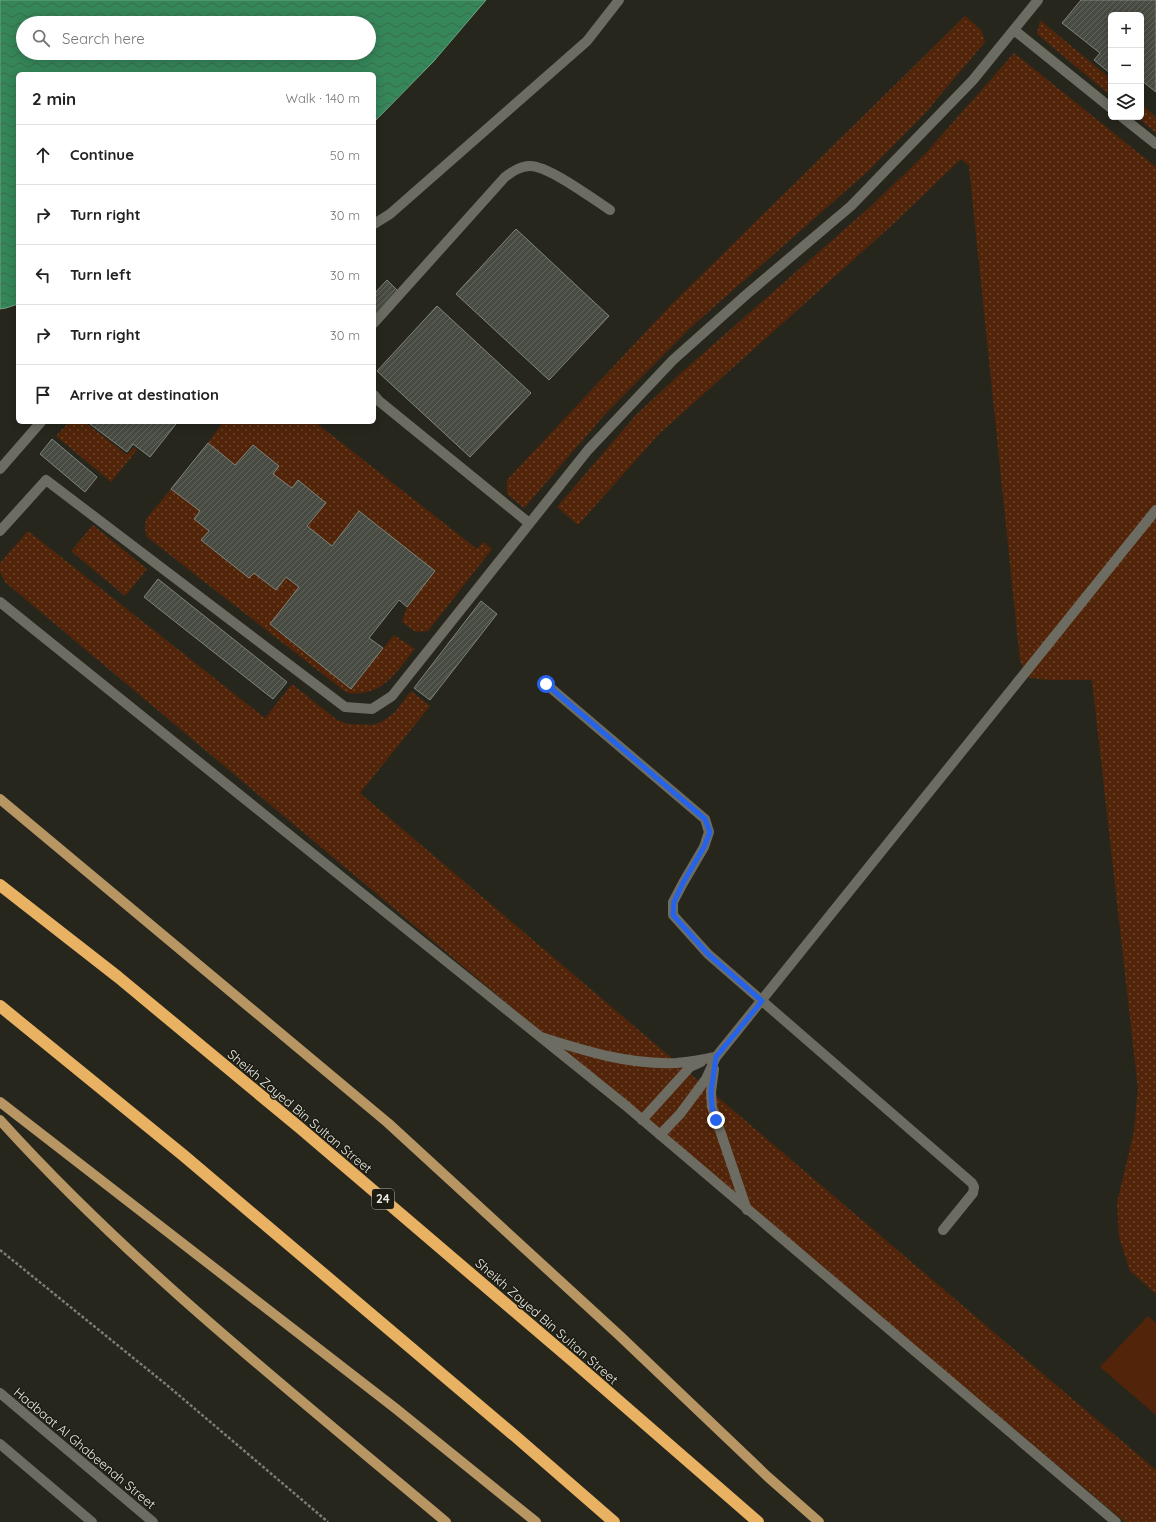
<!DOCTYPE html>
<html lang="en">
<head>
<meta charset="utf-8">
<style>
  :root { --surface:#fff; --page:#f2f2f2; --text:#222; --muted:#767676; --line:#e0e0e0 }
  body { margin:0; font-family:Quicksand,sans-serif; background:var(--page); color:var(--text) }
  .controls { position:absolute; right:12px; top:12px; display:grid; overflow:hidden; border-radius:6px; box-shadow:0 2px 10px #0003 }
  .controls button { width:36px; height:36px; display:grid; place-items:center; padding:0; border:0; border-bottom:1px solid var(--line); background:var(--surface); color:var(--text); font:20px sans-serif }
  .stop { position:absolute; width:12px; height:12px; margin:-9px; border:3px solid #2563eb; border-radius:50%; background:#fff }
  .stop.end { background:#2563eb; border-color:#fff; box-shadow:0 1px 4px #0008 }
  .list { margin:0; padding:0; list-style:none }
  h2 { display:flex; justify-content:space-between; align-items:center; height:52px; margin:0; padding:0 16px; font-size:17px }
  h2 small { font-size:13px; font-weight:400; color:var(--muted) }
  .list li { display:grid; grid-template-columns:26px 1fr auto; gap:12px; align-items:center; box-sizing:border-box; height:60px; padding:0 16px; border-top:1px solid var(--line) }
  .list b { display:block; font-size:15px; white-space:nowrap }
  .list em { font-size:13px; font-style:normal; color:var(--muted) }
  .icon { flex:none; width:22px; height:22px; fill:none; stroke:currentColor; stroke-width:2; stroke-linecap:round; stroke-linejoin:round }
  .map { position:relative; flex:none; width:1156px; height:1522px; overflow:hidden }
  .search { position:absolute; background:var(--surface); box-shadow:0 2px 10px #0003; left:16px; top:16px; width:360px; height:44px; display:flex; align-items:center; gap:10px; box-sizing:border-box; padding:0 14px; border-radius:22px; color:var(--muted); font-size:15px }
  .panel { position:absolute; background:var(--surface); box-shadow:0 2px 10px #0003; left:16px; top:72px; width:360px; height:352px; border-radius:6px }
  .map>svg:first-child { display:block }
</style>
</head>
<body>
<div class="map">
<svg width="1156" height="1522" viewBox="0 0 1156 1522">
  <defs>
    <pattern id="grass-dots" width="8" height="8" patternUnits="userSpaceOnUse"><rect width="8" height="8" fill="#52250a"/><path d="M2 2h.1M6 6h.1" fill="none" stroke="#6b452e" stroke-width="1.8" stroke-linecap="round"/></pattern>
    <pattern id="water-waves" width="16" height="10" patternUnits="userSpaceOnUse"><rect width="16" height="10" fill="#358659"/><path d="M0 5q4-4 8 0t8 0" fill="none" stroke="#3c6c51"/></pattern>
    <pattern id="building-hatch" width="6" height="6" patternUnits="userSpaceOnUse"><rect width="6" height="6" fill="#474b42"/><path d="M-1 1l2-2M0 6l6-6M5 7l2-2" fill="none" stroke="#62655d"/></pattern>
  </defs>
  <rect width="100%" height="100%" fill="#27261d"/>
  <path fill="url(#grass-dots)" d="M965 16 981 30 985 42 926 112 867 172 690 328 607 412 524 508 507 494V480L670 306Z
    M1040 20 1111 79V96L1037 34Z
    M1014 53 1156 167V1294L1130 1271 1119 1237 1117 1203 1134 1131 1138 1089 1092 680H1048L1030 678 1020 661 969 166 961 159 891 226 659 434 578 525 557 507 636 415 681 373 870 207 925 154Z
    M1141 104 1156 117V133L1137 117H1141Z
    M69 422H88L87 424 127 455 134 447 137 450 111 482 56 436Z
    M223 422H315L477 549 483 542 492 549 428 631 416 632 402 622 407 607 435 571 360 511 332 546 307 526 326 503 298 481 292 488 273 474 279 466 253 445 235 465 208 443Z
    M171 489 200 511 194 519 209 531 201 540 249 578 254 573 286 577 299 587 270 625 351 688 394 635 415 649C394 674 383 697 347 693L147 537 145 528 146 519Z
    M93 525 147 569 125 596 71 551Z
    M28 531 265 718 292 684 337 720 348 724 373 725 383 721 395 712 411 691 430 706 360 793 1156 1470V1522H1125L5 582 0 572V563Z"/>
  <path fill="#52250a" d="M1148 1316 1156 1323V1415L1100 1367Z"/>
  <path fill="url(#water-waves)" stroke="#6ca483" fill-rule="evenodd" d="M0 0H486L433 62 374 122V74H18V304L6 308 0 309ZM23 23H369V53H23Z"/>
  <path fill="url(#building-hatch)" stroke="#80857b" d="M1081 0H1156V92L1141 80V15H1111V74L1094 60 1100 53 1062 23Z
    M516 229 609 316 549 380 456 294Z
    M387 280 398 291 374 319V294Z
    M437 306 531 393 470 457 377 371Z
    M92 422H173L176 424 150 457 133 444 127 452 90 424Z
    M52 439 97 477 85 492 40 454Z
    M208 443 235 465 253 445 279 466 273 474 292 488 298 480 326 503 307 526 332 546 359 511 435 571 407 607 399 600 369 638 383 648 351 689 270 624 299 587 286 577 276 590 254 573 249 578 201 540 209 531 194 519 200 511 171 489Z
    M158 579 287 682 273 699 144 597Z
    M481 601 497 614 430 700 414 688Z"/>
  <g fill="none" stroke-linecap="round" stroke-linejoin="round">
    <path stroke="#7d7d75" stroke-width="2.5" stroke-dasharray="3 2" stroke-linecap="butt" d="M0 1250 168 1386 328 1522"/>
    <path stroke="#6d6c62" stroke-width="10" d="M1014 30 1111 108
      M1122 117 1156 144
      M374 224 390 214 587 41 619 0
      M374 323 505 177C512 172 520 166 530 166 549 166 593 199 610 210
      M374 395 379 401 529 523
      M0 469 41 422
      M0 531 46 480 345 707 372 709 392 696 588 450 673 360 747 294 851 206 973 80 1038 0
      M546 684 705 819 709 832 704 847 683 883 673 902V915L708 954 972 1183 974 1187 973 1193 943 1230
      M541 1037C585 1051 629 1065 676 1063 690 1062 703 1059 716 1057
      M714 1069 711 1092 712 1107 747 1210
      M642 1120 690 1067 701 1062
      M660 1135 680 1114 706 1079 716 1057 1156 510"/>
    <path stroke="#6d6c62" stroke-width="10" d="M0 602 625 1105 1116 1522
      M0 1393 153 1522
      M0 1444 92 1522"/>
    <path stroke="#b79663" stroke-width="10" d="M0 799 388 1123 620 1336 768 1477 819 1522
      M0 1102 395 1408 536 1522
      M0 1120C134 1268 293 1393 446 1522"/>
    <path stroke="#e9b263" stroke-width="12" d="M0 885 118 977 300 1128 574 1362 758 1522
      M0 1006 183 1155 515 1436 614 1522"/>
  </g>
  <g fill="none" stroke-linecap="round" stroke-linejoin="round">
    <path stroke="#2563eb" stroke-width="5" d="M546 684 705 819 710 832 704 847 683 883 674 902 673 915 708 954 762 1001 716 1057 711 1092 712 1107 716 1120"/>
  </g>
  <g text-anchor="middle" stroke-width="3" stroke-linejoin="round" paint-order="stroke">
    <rect fill="#1d1c13" stroke="#adada6" stroke-width="1" x="372" y="1189" width="22" height="20" rx="3"/>
    <g font-size="12" font-weight="bold" fill="#ebebe5">
      <text x="383" y="1203">24</text>
    </g>
    <g font-size="13" fill="#ebebe5" stroke="#1d1c13">
      <text transform="translate(300 1111) rotate(40)" y="5">Sheikh Zayed Bin Sultan Street</text>
      <text transform="translate(547 1321) rotate(41)" y="5">Sheikh Zayed Bin Sultan Street</text>
      <text transform="translate(85 1448) rotate(40)" y="5">Hadbaat Al Ghabeenah Street</text>
    </g>
  </g>
</svg>
<div class="controls">
<button>+</button>
<button>−</button>
<button><svg class="icon" aria-label="layers" viewBox="0 0 24 24"><path d="M12 4l9 5-9 5-9-5zM3 14l9 5 9-5"/></svg></button>
</div>
<div class="stop" style="left:546px;top:684px"></div>
<div class="stop end" style="left:716px;top:1120px"></div>
<div class="search"><svg class="icon" aria-label="search" viewBox="0 0 24 24"><circle cx="10" cy="10" r="6"/><path d="M15 15l6 6"/></svg>Search here</div>
<section class="panel">
<h2>2 min<small>Walk · 140 m</small></h2>
<ul class="list">
<li><svg class="icon" aria-label="ahead" viewBox="0 0 24 24"><path d="M12 20V5M6 11l6-6 6 6"/></svg><div><b>Continue</b></div><em>50 m</em></li>
<li><svg class="icon" aria-label="right" viewBox="0 0 24 24"><path d="M7 20v-9h11M14 6l5 5-5 5"/></svg><div><b>Turn right</b></div><em>30 m</em></li>
<li><svg class="icon" aria-label="left" viewBox="0 0 24 24"><path d="M17 20v-9H6M10 6l-5 5 5 5"/></svg><div><b>Turn left</b></div><em>30 m</em></li>
<li><svg class="icon" aria-label="right" viewBox="0 0 24 24"><path d="M7 20v-9h11M14 6l5 5-5 5"/></svg><div><b>Turn right</b></div><em>30 m</em></li>
<li><svg class="icon" aria-label="arrive" viewBox="0 0 24 24"><path d="M6 21V4h12l-3 4 3 4H6"/></svg><div><b>Arrive at destination</b></div></li>
</ul>
</section>
</div>
</body>
</html>
